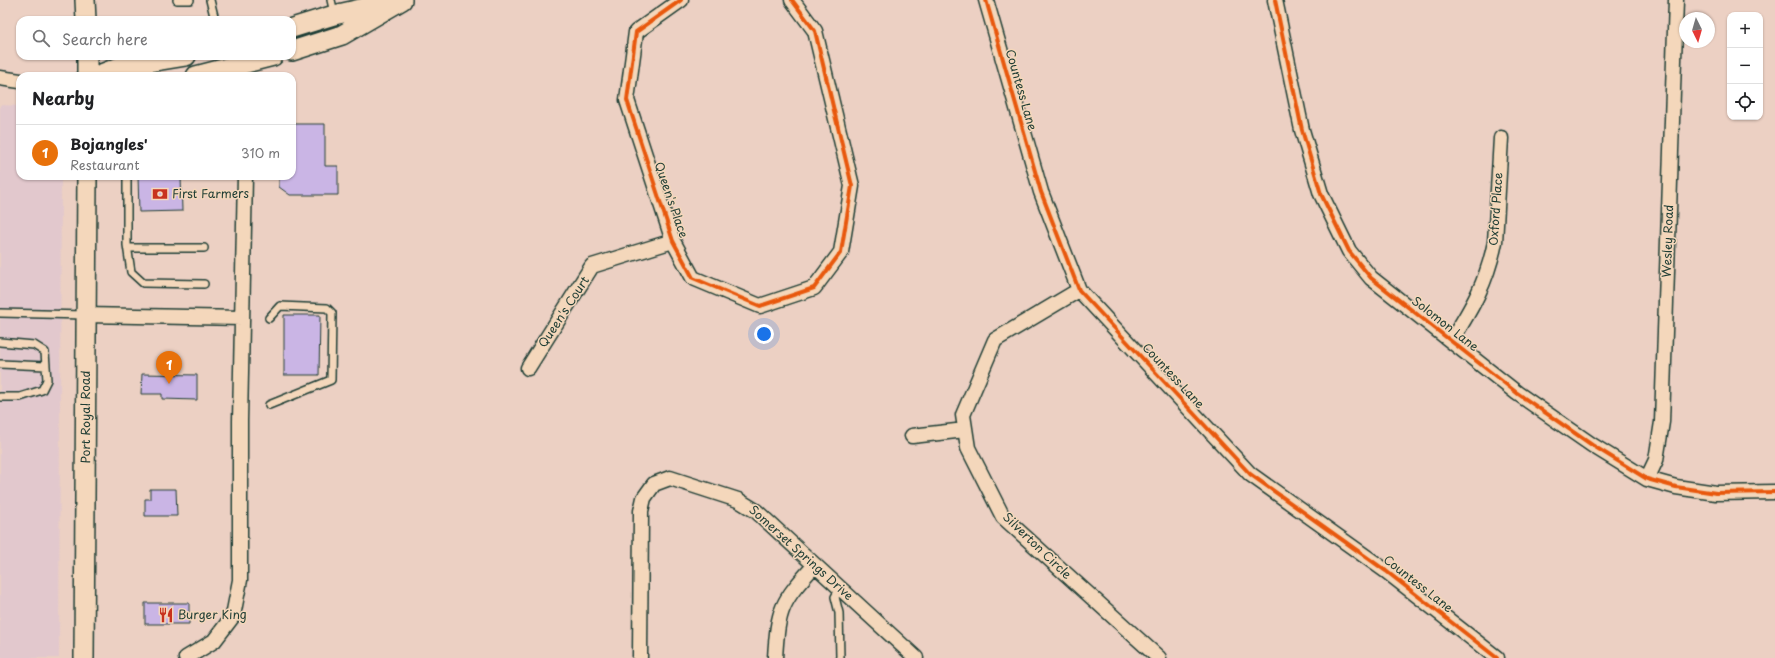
<!DOCTYPE html>
<html lang="en">
<head>
<meta charset="utf-8">
<style>
  :root { --surface:#fff; --page:#f6f6f6; --text:#202124; --muted:#757577; --line:#e0e0e0; --accent:#c8321e }
  body { margin:0; font-family:"Playpen Sans",sans-serif; background:var(--page); color:var(--text) }
  .controls { position:absolute; right:12px; top:12px; display:grid; overflow:hidden; border-radius:8px; box-shadow:0 1px 3px #0004 }
  .controls button { width:36px; height:36px; display:grid; place-items:center; padding:0; border:0; border-bottom:1px solid var(--line); background:var(--surface); color:var(--text); font:20px sans-serif }
  .compass { position:absolute; left:1679px; top:12px; width:36px; height:36px; border-radius:50%; background:var(--surface); box-shadow:0 1px 3px #0004; rotate:175deg }
  .you { position:absolute; left:764px; top:334px; width:14px; height:14px; margin:-10px; border:3px solid #fff; border-radius:50%; background:#1a73e8; box-shadow:0 0 0 6px #1a73e833 }
  .badge { display:grid; place-items:center; width:26px; height:26px; border-radius:50%; background:var(--accent); color:#fff; font-size:13px; font-weight:700 }
  .pin { position:absolute; translate:-50% -33px; filter:drop-shadow(0 1px 2px #0008) }
  .pin::after { content:''; position:absolute; top:21px; width:14px; height:12px; background:inherit; clip-path:polygon(0 0,100% 0,50% 100%) }
  .list { margin:0; padding:0; list-style:none }
  h2 { display:flex; justify-content:space-between; align-items:center; height:52px; margin:0; padding:0 16px; font-size:17px }
  h2 small { font-size:13px; font-weight:400; color:var(--muted) }
  .list li { display:grid; grid-template-columns:26px 1fr auto; gap:12px; align-items:center; box-sizing:border-box; height:56px; padding:0 16px; border-top:1px solid var(--line) }
  .list b { display:block; font-size:15px; white-space:nowrap }
  .list p { margin:0; font-size:13px; white-space:nowrap; color:var(--muted) }
  .list em { font-size:13px; font-style:normal; color:var(--muted) }
  .icon { flex:none; width:22px; height:22px; fill:none; stroke:currentColor; stroke-width:2; stroke-linecap:round; stroke-linejoin:round }
  .map { position:relative; flex:none; width:1775px; height:658px; overflow:hidden }
  .search { position:absolute; background:var(--surface); box-shadow:0 1px 3px #0004; left:16px; top:16px; width:280px; height:44px; display:flex; align-items:center; gap:10px; box-sizing:border-box; padding:0 14px; border-radius:12px; color:var(--muted); font-size:15px }
  .panel { position:absolute; background:var(--surface); box-shadow:0 1px 3px #0004; left:16px; top:72px; width:280px; height:108px; border-radius:12px }
  .map>svg:first-child { display:block }
</style>
</head>
<body>
<div class="map">
<svg width="1775" height="658" viewBox="0 0 1775 658">
  <rect width="100%" height="100%" fill="#ecd0c3"/>
  <filter id="ink" filterUnits="userSpaceOnUse"><feTurbulence type="fractalNoise" baseFrequency=".025" numOctaves="2"/><feDisplacementMap in="SourceGraphic" scale="8" xChannelSelector="R" yChannelSelector="G"/><feConvolveMatrix kernelMatrix="1 2 1 2 8 2 1 2 1" color-interpolation-filters="sRGB"/></filter>
  <g filter="url(#ink)">
    <path fill="#e2c8cd" d="M0 105 20 106V176H61L59 658H0Z"/>
    <path fill="#cab5e5" stroke="#1f3d34" d="M292 124H325V166H338V195H290L279 187V176H292Z
      M138 176H181L182 211 139 212Z
      M284 315H320L319 375H284Z
      M142 374 197 375V400L162 399V394H141Z
      M150 489H176L177 516H145V499H150Z
      M145 603H189V624H145Z"/>
    <g fill="none" stroke-linecap="round" stroke-linejoin="round">
      <g stroke="#1f3d34" stroke-width="10">
        <path id="lane" d="M177 0H190
          M210 0 215 20
          M331 0 334 13
          M127 176V245L131 272 143 283 204 284
          M128 248H204
          M0 313 85 315
          M0 342 34 345 45 352 46 366
          M0 364 46 366 47 380 42 390 20 397H0
          M269 405 331 380 332 313 327 308 280 306 269 318
          M840 658 839 613 835 597 840 588"/>
      </g>
      <g stroke="#1f3d34" stroke-width="17">
        <path id="street" d="M681 0 636 32 627 100 673 241 693 278 760 306 814 288 841 252 852 186 815 31 792 0
          M986 0 1041 192 1079 290 1250 474 1386 571 1497 658
          M1275 0 1302 130 1321 194 1349 251 1371 278 1517 393 1592 445 1647 479 1676 487 1716 493 1775 492
          M0 78 20 81
          M1079 290 995 340 963 415 968 448 1003 517 1159 658
          M85 315 242 318
          M1451 341C1472 308 1487 282 1495 242L1501 138
          M528 368 592 266 673 241
          M912 436 965 430
          M1647 479 1656 460 1662 422 1676 0
          M186 658 214 641 233 616 240 580V421L245 176
          M640 658 641 511 644 498 654 484 670 478 738 500 756 511 916 658
          M775 658C778 608 781 602 815 565"/>
      </g>
      <g stroke="#1f3d34" stroke-width="22">
        <path id="secondary" d="M85 0 86 20
          M292 28 334 15 387 3
          M292 51 342 35 402 0
          M87 56V76
          M96 76 119 67 186 56
          M196 76 273 56
          M84 658 87 176"/>
      </g>
      <use href="#lane" stroke="#f4d7bb" stroke-width="7"/>
      <use href="#street" stroke="#f4d7bb" stroke-width="14"/>
      <use href="#secondary" stroke="#f4d7bb" stroke-width="19"/>
      <g stroke="#f4d7bb" stroke-width="6">
        <path id="cycleway" d="M681 0 636 32 627 100 673 241 693 278 760 306 814 288 841 252 852 186 815 31 792 0
          M986 0 1041 192 1079 290 1250 474 1386 571 1497 658
          M1275 0 1302 130 1321 194 1349 251 1371 278 1517 393 1592 445 1647 479 1676 487 1716 493 1775 492"/>
      </g>
      <use href="#cycleway" stroke="#e8590c" stroke-width="4"/>
    </g>
  </g>
  <defs>
    <g id="bank-bare" transform="scale(1.2)"><path d="M-6-4H6V4H-6ZM0-2.3a2.3 2.3 0 1 0 0 4.6a2.3 2.3 0 1 0 0-4.6Z" fill="#c8321e" stroke="#f4d7bb" stroke-width="2.5" paint-order="stroke"/></g>
    <g id="restaurant-bare" transform="scale(1.2)"><path d="M-5-6h1v4h1v-4h1v4h1v-4h1v5L-1.5 .5V6h-2V.5L-5-1ZM5-6V6H3V1.5H1.5Q1.5-4 5-6Z" fill="#c8321e" stroke="#f4d7bb" stroke-width="2.5" paint-order="stroke"/></g>
  </defs>
  <g fill-rule="evenodd">
    <use href="#bank-bare" x="160" y="194"/>
    <use href="#restaurant-bare" x="166" y="615"/>
  </g>
  <g text-anchor="middle" stroke-width="3" stroke-linejoin="round" paint-order="stroke">
    <g font-size="12" fill="#1f3d34" stroke="#f4d7bb">
      <text transform="translate(1021 90) rotate(74)" y="4">Countess Lane</text>
      <text transform="translate(671 200) rotate(71)" y="4">Queen's Place</text>
      <text transform="translate(1496 209) rotate(-86)" y="4">Oxford Place</text>
      <text transform="translate(1668 241) rotate(-88)" y="4">Wesley Road</text>
      <text transform="translate(564 312) rotate(-57)" y="4">Queen's Court</text>
      <text transform="translate(1445 324) rotate(38)" y="4">Solomon Lane</text>
      <text transform="translate(1173 376) rotate(47)" y="4">Countess Lane</text>
      <text transform="translate(86 417) rotate(-90)" y="4">Port Royal Road</text>
      <text transform="translate(1037 546) rotate(44)" y="4">Silverton Circle</text>
      <text transform="translate(801 553) rotate(42)" y="4">Somerset Springs Drive</text>
      <text transform="translate(1418 584) rotate(38)" y="4">Countess Lane</text>
    </g>
    <g font-size="12" fill="#1f3d34" stroke="#f4d7bb" text-anchor="start">
      <text x="172" y="198">First Farmers</text>
      <text x="178" y="619">Burger King</text>
    </g>
  </g>
</svg>
<div class="controls">
<button>+</button>
<button>−</button>
<button><svg class="icon" aria-label="locate" viewBox="0 0 24 24"><circle cx="12" cy="12" r="6"/><path d="M12 2v4M12 18v4M2 12h4M18 12h4"/></svg></button>
</div>
<svg class="compass" viewBox="-18 -18 36 36"><path d="M0-13l5 13h-10z" fill="#e53935"/><path d="M0 13l5-13h-10z" fill="#757577"/></svg>
<div class="you"></div>
<div class="pin badge" style="left:169px;top:384px;background:#e8710a">1</div>
<div class="search"><svg class="icon" aria-label="search" viewBox="0 0 24 24"><circle cx="10" cy="10" r="6"/><path d="M15 15l6 6"/></svg>Search here</div>
<section class="panel">
<h2>Nearby<small></small></h2>
<ul class="list">
<li><span class="badge" style="background:#e8710a">1</span><div><b>Bojangles'</b><p>Restaurant</p></div><em>310 m</em></li>
</ul>
</section>
</div>
</body>
</html>
